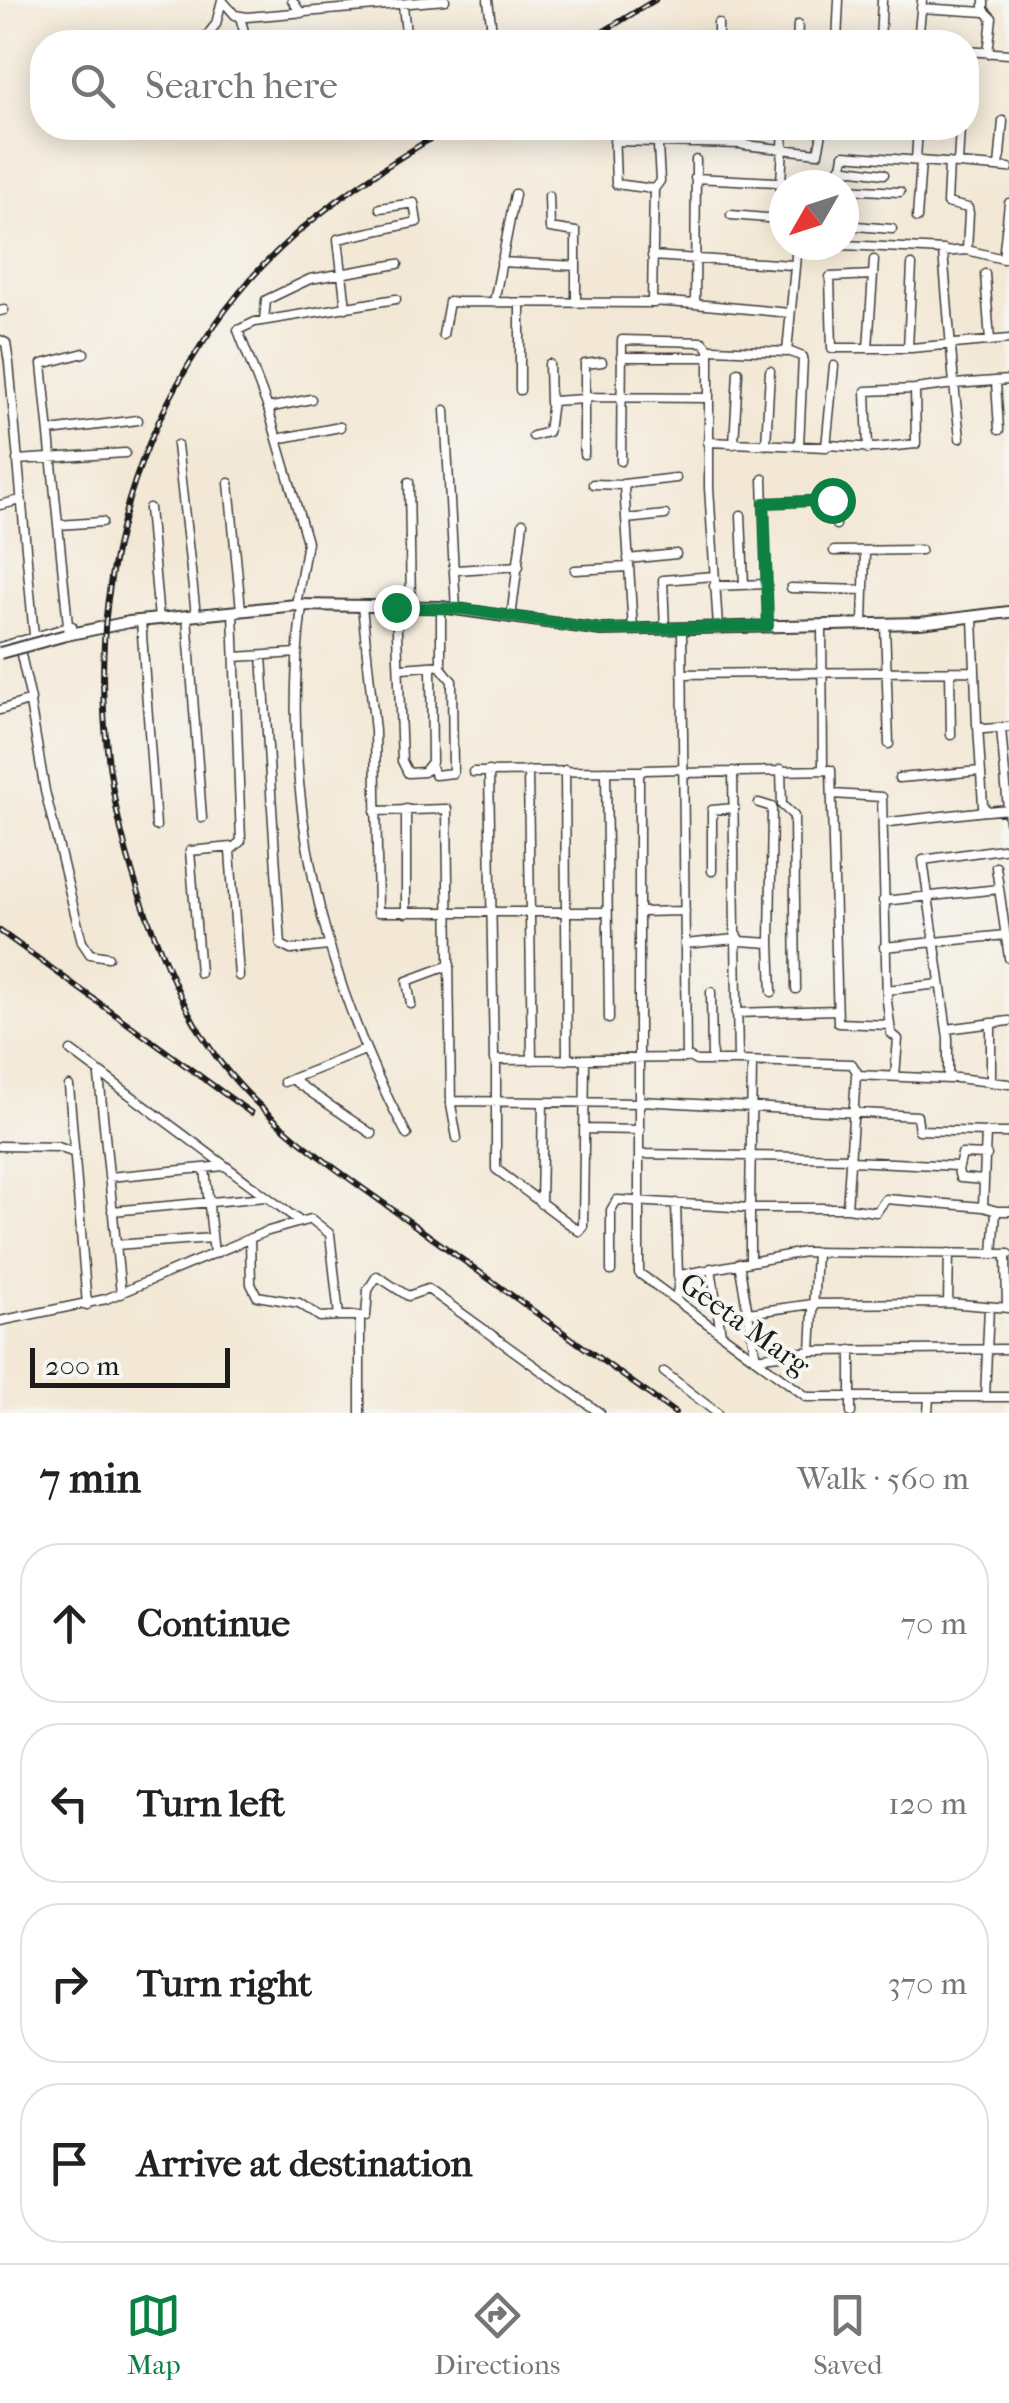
<!DOCTYPE html>
<html lang="en">
<head>
<meta charset="utf-8">
<style>
  :root { --surface:#fff; --page:#f2f2f2; --text:#222; --muted:#767676; --line:#e0e0e0; --accent:#0b8043 }
  body { margin:0; font-family:"IM FELL French Canon",serif; background:var(--page); color:var(--text) }
  .compass { position:absolute; left:769px; top:170px; width:90px; height:90px; border-radius:50%; background:var(--surface); box-shadow:0 5px 25px #0003; rotate:231deg }
  .scale { position:absolute; left:30px; bottom:25px; width:200px; box-sizing:border-box; padding-left:10px; border:5px solid #1c1c1c; border-top:0; font-size:28px; line-height:35px; white-space:nowrap; color:#1c1c1c; -webkit-text-stroke:8px #f6f6f2; paint-order:stroke }
  .stop { position:absolute; width:30px; height:30px; margin:-22px; border:8px solid #0b8043; border-radius:50%; background:#fff }
  .stop.end { background:#0b8043; border-color:#fff; box-shadow:0 2px 10px #0008 }
  .list { margin:0; padding:0; list-style:none }
  h2 { display:flex; justify-content:space-between; align-items:center; height:130px; margin:0; padding:0 40px; font-size:42px }
  h2 small { font-size:32px; font-weight:400; color:var(--muted) }
  .list li { display:grid; grid-template-columns:65px 1fr auto; gap:30px; align-items:center; box-sizing:border-box; height:160px; margin:0 20px 20px; padding:0 20px; border:2px solid var(--line); border-radius:40px }
  .list b { display:block; font-size:38px; white-space:nowrap }
  .list em { font-size:32px; font-style:normal; color:var(--muted) }
  .icon { flex:none; width:55px; height:55px; fill:none; stroke:currentColor; stroke-width:2; stroke-linecap:round; stroke-linejoin:round }
  .map { position:relative; flex:none; width:1009px; height:1413px; overflow:hidden }
  .search { position:absolute; background:var(--surface); box-shadow:0 5px 25px #0003; left:30px; right:30px; top:30px; height:110px; display:flex; align-items:center; gap:25px; box-sizing:border-box; padding:0 35px; border-radius:40px; color:var(--muted); font-size:38px }
  .sheet { height:850px; background:var(--surface) }
  nav { display:flex; justify-content:space-around; align-items:center; box-sizing:border-box; height:140px; border-top:2px solid var(--line); background:var(--surface); font-size:28px; color:var(--muted) }
  nav a { display:grid; justify-items:center; gap:5px }
  nav .on { color:var(--accent) }
  .map>svg:first-child { display:block }
</style>
</head>
<body>
<div class="map">
<svg width="1009" height="1413" viewBox="0 0 1009 1413">
  <rect width="100%" height="100%" fill="#f6f6f2"/>
  <filter id="ink" filterUnits="userSpaceOnUse"><feTurbulence type="fractalNoise" baseFrequency=".01" numOctaves="2"/><feDisplacementMap in="SourceGraphic" scale="20" xChannelSelector="R" yChannelSelector="G"/><feConvolveMatrix kernelMatrix="1 2 1 2 8 2 1 2 1" color-interpolation-filters="sRGB"/></filter>
  <filter id="wash" filterUnits="userSpaceOnUse"><feTurbulence type="fractalNoise" baseFrequency=".0048" numOctaves="4" result="noise"/><feDisplacementMap in="SourceGraphic" scale="40" xChannelSelector="R" yChannelSelector="G"/><feGaussianBlur stdDeviation="2.25" result="paint"/><feColorMatrix in="noise" values="0 0 0 0 0 0 0 0 0 0 0 0 0 0 0 0 0 1.4 0 .05"/><feComposite in="paint" operator="in"/></filter>
  <g filter="url(#wash)">
    <rect width="100%" height="100%" fill="#f3e8d6"/>
  </g>
  <g filter="url(#ink)">
    <g fill="none" stroke-linecap="round" stroke-linejoin="round">
      <g stroke="#3c3b38" stroke-width="11">
        <path id="minor" d="M222 0 235 15 247 17 445 0
          M292 0 301 13
          M488 0 492 31
          M984 0V10L992 18 988 53
          M403 6 407 42
          M921 8 985 12
          M240 17 247 42
          M202 42 216 24 222 0
          M718 42V23
          M797 42 798 25
          M837 42 839 0
          M880 42 882 0
          M918 42 922 0
          M966 51 1009 54
          M614 128 616 184 654 189 652 301 695 304
          M742 128 744 145 818 153 823 128
          M784 128 779 219 784 222
          M614 141 742 144
          M696 160 695 304 790 313
          M916 160 918 128
          M958 163 960 128
          M999 167 1003 121
          M840 168 884 174
          M695 178 837 185
          M839 185 844 155 1009 168
          M654 189 660 181 657 128
          M844 189 900 192
          M549 196 550 228 576 232V302
          M731 215 779 219
          M917 218 921 161
          M844 225 892 229
          M844 245 944 250
          M796 247 836 245
          M967 250 1003 259 1009 203
          M652 256 792 265
          M501 262 576 266
          M985 274 990 341
          M873 275 830 277 832 348H911L1009 339
          M494 302 515 194
          M346 308 338 239 417 222 414 203 380 208
          M0 311 4 310
          M264 320 266 300 310 279 398 264
          M443 335 449 302 654 303
          M0 340 6 343 9 363 34 636
          M868 348 874 260
          M908 348 912 265
          M788 351 803 357 799 446
          M621 357H709
          M549 364 550 403
          M996 382 999 430
          M520 390V303
          M268 408 311 399
          M445 410 456 609
          M50 431 138 420
          M533 436 548 432 552 401 585 399V364L602 362
          M960 438 954 384 1009 380
          M277 439 340 427
          M708 442 826 447 834 366
          M734 444 738 372
          M177 445 196 615
          M766 445 770 371
          M828 445 875 448 916 444 915 389 954 384 943 252 967 250 969 213 968 208 947 203 949 163
          M868 449 866 391 915 389
          M584 454V405L588 397 708 398
          M17 460 125 453
          M621 461 622 340 703 342 710 350
          M763 479 768 626
          M409 482 411 606
          M229 483 241 610
          M593 484 624 485 633 630
          M623 484 676 478
          M764 503 831 500 836 525
          M0 505 21 500
          M149 508 159 619
          M741 515 744 585
          M626 519 665 515
          M58 525 102 522
          M834 551 921 550
          M628 559 676 554
          M456 570 519 566
          M575 570 629 567
          M714 586 767 584
          M791 588 864 590
          M296 605 307 542 268 408 238 330 255 322 396 299
          M302 606C279 789 320 974 407 1135
          M362 606 375 731 378 912H607
          M396 607 402 761 408 773 424 772 432 762 431 668
          M233 611 241 841 230 851 239 976
          M187 616 202 818
          M973 617 977 725 984 729 1009 727
          M511 618 523 523
          M141 621 156 826
          M885 624 889 744
          M68 625 42 364 84 353
          M863 625 865 552
          M822 626 823 768
          M718 627 709 488V352L713 349 787 352 797 245
          M665 630 663 580 714 576
          M0 647 72 626
          M262 656 281 945 291 950 328 946
          M235 657 297 653
          M402 668 441 665V607
          M950 671 951 735
          M682 674 975 671
          M30 703 45 791 82 942 90 954 108 957
          M0 710 31 700 18 641
          M978 726 983 806 988 811 1008 809
          M1001 728 1009 821
          M431 767 435 775 453 773 452 681 440 666
          M683 769 644 770 639 774V1273L807 1397H1009
          M781 769 782 805 794 816 796 989
          M565 770 567 1060
          M489 771 494 1060 686 1058 682 629
          M528 771 532 1060
          M606 771 609 1019
          M733 771 735 933 740 941 770 943 772 992
          M473 772 640 771
          M683 773 831 770 838 1023 890 1025
          M899 778 980 771
          M832 794 882 797 887 1001 891 1033 898 1039 895 1076
          M759 803 772 807 770 943
          M375 811 447 809 451 1105 457 1138
          M890 822 986 811
          M1009 848 923 860 948 1038V1077L1009 1084
          M996 867 1009 958
          M712 871V810L734 808
          M883 901 999 889
          M641 912 685 911
          M406 913V809
          M736 938 738 1061 852 1064 858 1074
          M685 944 735 939
          M884 947 1006 935
          M200 973 190 851 232 847
          M887 990 939 984
          M711 992 712 1061
          M411 1004 407 981 450 965
          M736 1013 837 1010
          M991 1023V1083
          M947 1029 1009 1021
          M71 1051 298 1220
          M687 1056 696 1061H738
          M496 1061V1169L579 1231 583 1226 585 1061
          M752 1062 750 1208H847L856 1075 950 1079
          M99 1076 121 1294
          M291 1079 372 1134
          M284 1082 365 1050
          M69 1086 87 1305
          M451 1101 641 1103
          M641 1101 917 1116 919 1130 986 1132 983 1207 997 1211
          M584 1129 640 1130
          M988 1133H1009
          M0 1146 58 1147 75 1153
          M640 1154 851 1158
          M851 1161 957 1166 960 1178 984 1180
          M959 1167 962 1154 987 1155
          M205 1168 214 1254
          M109 1177 224 1166
          M676 1203 678 1276
          M541 1204 543 1102
          M847 1208 876 1212 886 1199 983 1207
          M112 1211 266 1197
          M250 1238 251 1284 257 1296 299 1303 320 1317 339 1316
          M115 1245 212 1238
          M949 1253 948 1303 1009 1308
          M993 1254 996 1211H1009
          M1006 1254 1007 1308
          M739 1263 756 1358
          M711 1268 721 1334
          M611 1271V1210L617 1200 750 1208V1260
          M676 1300 680 1275 804 1252 1009 1254
          M748 1313 813 1304 948 1303
          M0 1321 106 1299 265 1232 311 1219 330 1234 339 1316H366L368 1290 377 1276 408 1296 428 1289 600 1413
          M851 1350V1413
          M811 1351 816 1252
          M754 1358 811 1351 1009 1349
          M664 1372 717 1413
          M985 1397 989 1307
          M360 1413V1318
          M928 1413 929 1397"/>
      </g>
      <g stroke="#3c3b38" stroke-width="14">
        <path id="major" d="M66 635 129 622 296 605 441 607 601 630 920 623 1009 612"/>
      </g>
      <use href="#minor" stroke="#fff" stroke-width="8"/>
      <use href="#major" stroke="#fff" stroke-width="10"/>
      <g stroke="#1c1c1c" stroke-width="6">
        <path id="rail" d="M586 42 655 0
          M448 128C372 174 295 223 239 293 89 478 67 717 154 934 173 982 195 1033 229 1073 282 1136 351 1179 417 1227 503 1289 589 1351 675 1413
          M0 931 251 1113"/>
      </g>
      <use href="#rail" stroke="#f6f6f2" stroke-width="2.5" stroke-dasharray="8" stroke-linecap="butt"/>
      <g stroke="#3c3b38" stroke-width="14" stroke-linecap="butt">
        <path id="major-bridge" d="M0 653 66 635"/>
      </g>
      <use href="#major-bridge" stroke="#fff" stroke-width="10"/>
    </g>
  </g>
  <g fill="none" stroke-linecap="round" stroke-linejoin="round" filter="url(#ink)">
    <path stroke="#0b8043" stroke-width="12" d="M396 607 463 609 600 630 768 626 764 503 832 500"/>
  </g>
  <g text-anchor="middle" stroke-width="8" stroke-linejoin="round" paint-order="stroke">
    <g font-size="30" fill="#1c1c1c" stroke="#f6f6f2">
      <text transform="translate(745 1324) rotate(36)" y="10">Geeta Marg</text>
    </g>
  </g>
</svg>
<svg class="compass" viewBox="-18 -18 36 36"><path d="M0-13l5 13h-10z" fill="#e53935"/><path d="M0 13l5-13h-10z" fill="#767676"/></svg>
<div class="scale">200 m</div>
<div class="stop" style="left:832px;top:500px"></div>
<div class="stop end" style="left:396px;top:607px"></div>
<div class="search"><svg class="icon" aria-label="search" viewBox="0 0 24 24"><circle cx="10" cy="10" r="6"/><path d="M15 15l6 6"/></svg>Search here</div>
</div>
<section class="sheet">
<h2>7 min<small>Walk · 560 m</small></h2>
<ul class="list">
<li><svg class="icon" aria-label="ahead" viewBox="0 0 24 24"><path d="M12 20V5M6 11l6-6 6 6"/></svg><div><b>Continue</b></div><em>70 m</em></li>
<li><svg class="icon" aria-label="left" viewBox="0 0 24 24"><path d="M17 20v-9H6M10 6l-5 5 5 5"/></svg><div><b>Turn left</b></div><em>120 m</em></li>
<li><svg class="icon" aria-label="right" viewBox="0 0 24 24"><path d="M7 20v-9h11M14 6l5 5-5 5"/></svg><div><b>Turn right</b></div><em>370 m</em></li>
<li><svg class="icon" aria-label="arrive" viewBox="0 0 24 24"><path d="M6 21V4h12l-3 4 3 4H6"/></svg><div><b>Arrive at destination</b></div></li>
</ul>
</section>
<nav>
<a class="on"><svg class="icon" aria-label="map" viewBox="0 0 24 24"><path d="M3 6l6-2 6 2 6-2v14l-6 2-6-2-6 2zM9 4v14M15 6v14"/></svg>Map</a>
<a><svg class="icon" aria-label="directions" viewBox="0 0 24 24"><path d="M12 3l9 9-9 9-9-9zM9 14v-3h6M13 9l2 2-2 2"/></svg>Directions</a>
<a><svg class="icon" aria-label="saved" viewBox="0 0 24 24"><path d="M7 4h10v16l-5-4-5 4z"/></svg>Saved</a>
</nav>
</body>
</html>
